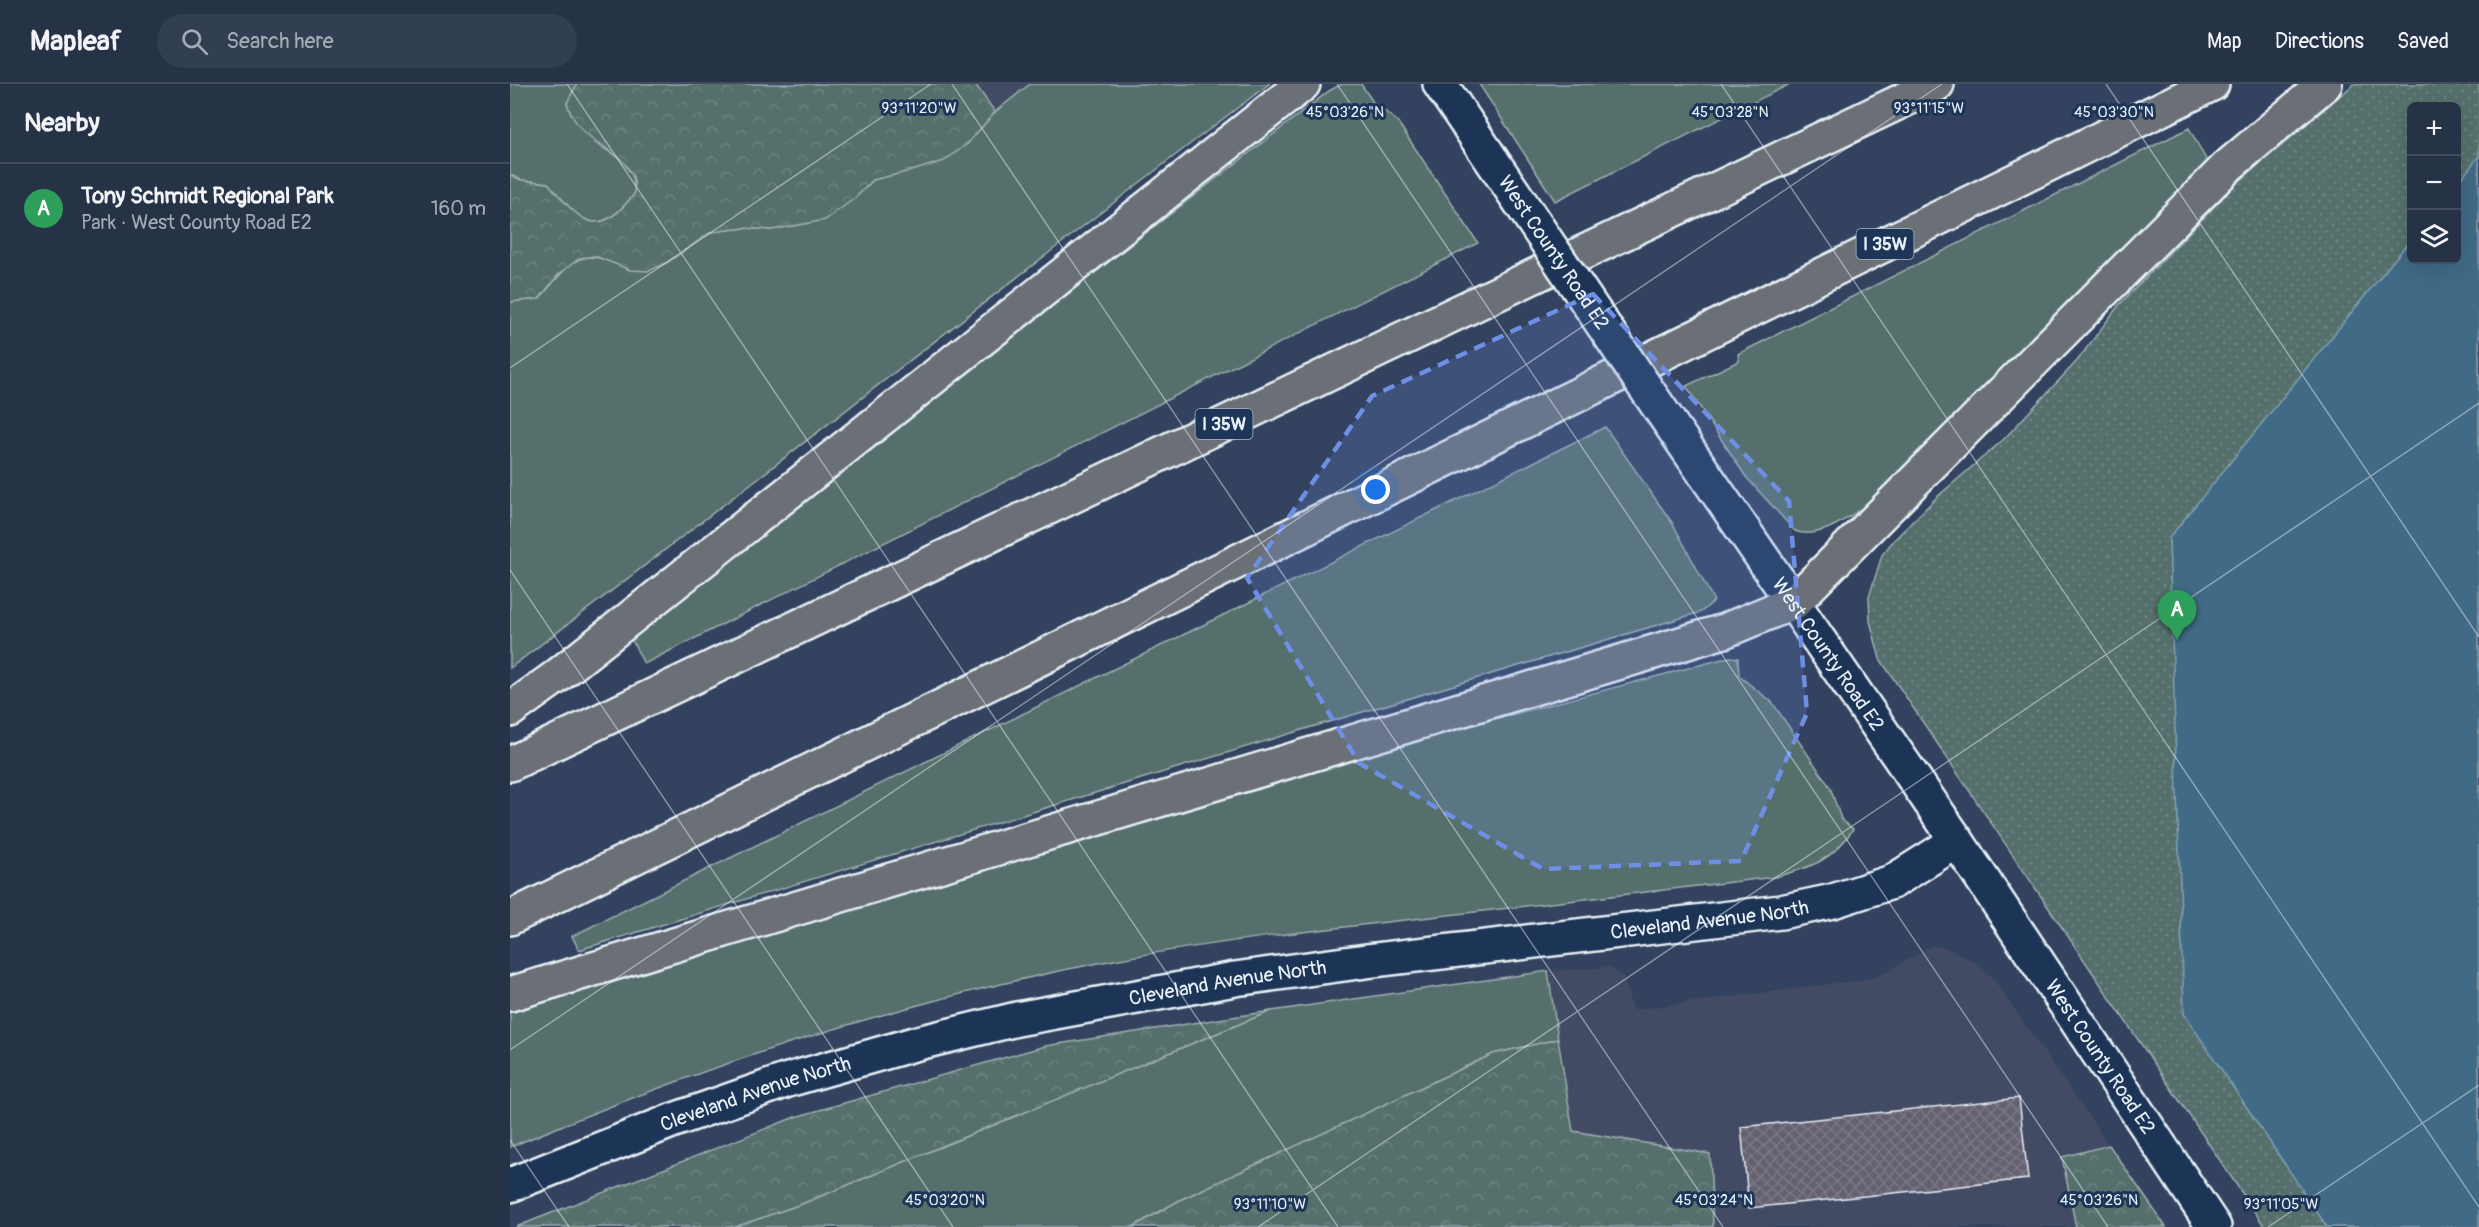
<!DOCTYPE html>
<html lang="en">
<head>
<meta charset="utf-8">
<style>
  :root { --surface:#263246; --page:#323e51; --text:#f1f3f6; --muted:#a4aab3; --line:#424d5f; --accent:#ff9aa2 }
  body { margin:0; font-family:Pangolin,sans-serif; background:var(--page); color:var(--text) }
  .controls { position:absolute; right:18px; top:18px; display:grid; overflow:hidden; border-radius:9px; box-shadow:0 6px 24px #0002 }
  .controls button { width:54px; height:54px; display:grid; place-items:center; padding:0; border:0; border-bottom:2px solid var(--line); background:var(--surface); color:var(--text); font:30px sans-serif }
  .you { position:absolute; left:866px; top:406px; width:21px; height:21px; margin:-15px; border:4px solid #fff; border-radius:50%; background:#1a73e8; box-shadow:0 0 0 9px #1a73e833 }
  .badge { display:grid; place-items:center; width:39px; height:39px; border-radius:50%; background:var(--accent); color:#fff; font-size:20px; font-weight:700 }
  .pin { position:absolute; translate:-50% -50px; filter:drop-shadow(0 2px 3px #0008) }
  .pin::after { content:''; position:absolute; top:32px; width:21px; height:18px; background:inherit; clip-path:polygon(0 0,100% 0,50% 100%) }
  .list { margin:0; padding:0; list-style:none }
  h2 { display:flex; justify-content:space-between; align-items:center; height:78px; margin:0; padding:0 24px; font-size:26px }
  h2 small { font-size:20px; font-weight:400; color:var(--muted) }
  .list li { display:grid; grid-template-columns:39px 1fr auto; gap:18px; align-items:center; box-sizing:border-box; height:90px; padding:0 24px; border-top:2px solid var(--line) }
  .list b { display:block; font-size:22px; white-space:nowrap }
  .list p { margin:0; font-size:20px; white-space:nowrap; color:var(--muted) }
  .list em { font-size:20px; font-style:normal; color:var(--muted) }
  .icon { flex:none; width:33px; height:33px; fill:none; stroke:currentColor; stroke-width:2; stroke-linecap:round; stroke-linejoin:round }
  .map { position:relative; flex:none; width:1969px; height:1143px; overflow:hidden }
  header { display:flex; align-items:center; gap:36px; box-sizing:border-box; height:84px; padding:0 30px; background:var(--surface); border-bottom:2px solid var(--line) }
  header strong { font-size:28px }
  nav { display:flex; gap:33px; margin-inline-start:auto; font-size:21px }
  .search { width:420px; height:54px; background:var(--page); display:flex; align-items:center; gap:15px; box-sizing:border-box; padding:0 21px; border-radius:33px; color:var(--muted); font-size:22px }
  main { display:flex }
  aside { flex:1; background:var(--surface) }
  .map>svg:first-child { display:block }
</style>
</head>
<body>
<header>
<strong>Mapleaf</strong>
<div class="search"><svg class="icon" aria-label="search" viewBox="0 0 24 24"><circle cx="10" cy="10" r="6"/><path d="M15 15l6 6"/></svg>Search here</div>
<nav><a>Map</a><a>Directions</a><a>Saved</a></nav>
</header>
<main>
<aside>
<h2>Nearby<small></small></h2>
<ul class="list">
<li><span class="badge" style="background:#2e9e5b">A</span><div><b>Tony Schmidt Regional Park</b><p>Park · West County Road E2</p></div><em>160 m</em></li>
</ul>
</aside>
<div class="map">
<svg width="1969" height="1143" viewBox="0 0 1969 1143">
  <defs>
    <pattern id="forest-crowns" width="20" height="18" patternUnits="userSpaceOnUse" patternTransform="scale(1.5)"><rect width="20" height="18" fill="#556f6c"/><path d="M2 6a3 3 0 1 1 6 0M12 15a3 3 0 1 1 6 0" fill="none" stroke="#6d8482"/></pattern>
    <pattern id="park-dots" width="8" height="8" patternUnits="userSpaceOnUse" patternTransform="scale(1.5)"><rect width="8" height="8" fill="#556f6c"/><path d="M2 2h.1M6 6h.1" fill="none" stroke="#6d8482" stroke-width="1.8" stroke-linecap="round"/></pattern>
    <pattern id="building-cross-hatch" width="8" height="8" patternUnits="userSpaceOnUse" patternTransform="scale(1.5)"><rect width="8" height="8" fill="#656170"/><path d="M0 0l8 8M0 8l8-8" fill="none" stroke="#7b7885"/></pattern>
  </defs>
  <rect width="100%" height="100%" fill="#33425e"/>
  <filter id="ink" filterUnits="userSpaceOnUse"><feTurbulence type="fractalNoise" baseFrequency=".0167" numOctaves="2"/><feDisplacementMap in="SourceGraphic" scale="12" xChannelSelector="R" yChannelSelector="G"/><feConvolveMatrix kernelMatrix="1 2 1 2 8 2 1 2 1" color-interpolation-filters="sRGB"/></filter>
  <g filter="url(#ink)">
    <path fill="#424b63" d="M465 0H520L485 28Z
      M1421 862 1439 865 1467 879 1482 893 1599 1061 1552 1073 1566 1143H1203L1200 1070 1063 1047 1038 887 1100 883 1114 893 1122 926 1365 894Z"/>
    <path fill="#556f6c" stroke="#9eb0b2" stroke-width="1.5" d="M0 0H67L57 19 85 59 111 75 123 92 125 109C86 159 71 137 38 99L11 96 0 91Z
      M520 0H759C505 192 255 392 0 584V218L29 215C61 179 69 158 120 186L184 159 201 148 235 144 262 146 345 114 363 96 457 60 485 28Z
      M832 0H851L863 18 887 37 968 159 134 580 119 550 819 7Z
      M969 0H1280L1045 117Z
      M1679 44 1698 79 1378 404C1355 421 1314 459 1285 447L1236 393 1176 302 1229 277 1228 270Z
      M1095 343 1163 440 1204 517 1191 528 795 645 69 866 62 852Z
      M1220 573 1228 574 1229 592 1262 618 1320 703 1331 735 1343 745C1322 778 1300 783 1265 793 1150 807 1035 820 921 833 815 845 709 857 604 876 397 915 194 981 0 1063V923L724 704Z
      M1038 887 1048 955 983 970 670 1116 623 1143H225L294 1119 761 927Z"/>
    <path fill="url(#forest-crowns)" stroke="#9eb0b2" stroke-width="1.5" d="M67 0H465L485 28 457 60 434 77 405 86 363 96 345 114 315 136 262 146 235 144 201 148 158 178 139 187 120 186 85 172 70 174 48 191 29 215 0 218V91L11 96 38 99C71 137 86 159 125 109 124 104 125 96 122 91 107 59 69 61 57 19Z
      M761 927 294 1119 225 1143H6L285 1033 535 962Z
      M1048 955 1063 1047 1200 1070 1203 1143H623L670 1116 983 970Z
      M1599 1061 1656 1143H1566L1552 1073Z"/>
    <path fill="url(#park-dots)" stroke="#9eb0b2" stroke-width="1.5" fill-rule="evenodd" d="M1844 0H1969V1143H1755L1370 575 1360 537 1359 513 1372 471 1383 457 1427 413 1494 355 1567 277 1609 221 1724 102ZM1902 22H1946V176H1902Z"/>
    <path fill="#3f6b86" stroke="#83a1b4" stroke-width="1.5" d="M1969 72V1143H1817L1674 930 1659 454 1901 155 1902 176H1946L1947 100Z"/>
    <path fill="url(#building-cross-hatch)" stroke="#e8f1f8" stroke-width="1.5" d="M1509 1014 1518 1095 1239 1124 1231 1043Z"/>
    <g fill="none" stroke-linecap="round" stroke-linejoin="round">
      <g stroke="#e8f1f8" stroke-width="38">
        <g id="secondary">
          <path d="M930 0 977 69"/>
          <path id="s1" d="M1135 303 1447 757 1704 1143"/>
          <path id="s2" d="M0 1101 164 1036 278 996 404 960 507 935 725 895 856 877 1271 828 1323 817 1382 798 1447 757"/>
        </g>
      </g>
      <g stroke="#e8f1f8" stroke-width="38">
        <path id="highway" d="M0 626 46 593 793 0
          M0 680 1427 0
          M0 834 1702 0
          M0 910 1214 547 1284 518 1718 82 1815 0"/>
      </g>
      <use href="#secondary" stroke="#1d3557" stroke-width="33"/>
      <use href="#highway" stroke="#6b6f75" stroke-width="33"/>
      <g stroke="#e8f1f8" stroke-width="38" stroke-linecap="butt">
        <g id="secondary-bridge">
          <path id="s3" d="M977 69 1135 303"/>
        </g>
      </g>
      <use href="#secondary-bridge" stroke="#1d3557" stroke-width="33"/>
    </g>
  </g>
  <path fill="#6e8fe5" fill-opacity="0.2" stroke="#6e8fe5" stroke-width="4.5" stroke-dasharray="12 8" stroke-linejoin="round" d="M1083 210 1279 417 1297 629 1231 777 1033 785 849 679 737 494 862 312Z"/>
  <path fill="none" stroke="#e8f1f8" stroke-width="1.5" stroke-opacity="0.45" d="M57 0 828 1143M442 0 1213 1143M827 0 1598 1143M1211 0 1969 1123M1596 0 1969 553M0 284 421 0M0 486 443 1143M0 966 1432 0M0 1056 59 1143M748 1143 1969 319M1758 1143 1969 1001"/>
  <g text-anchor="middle" stroke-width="6" stroke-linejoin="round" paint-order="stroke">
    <g fill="#1d3557" stroke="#abb9c8" stroke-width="1.5">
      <rect x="1346.5" y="145" width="57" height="30" rx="4.5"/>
      <rect x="685.5" y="325" width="57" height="30" rx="4.5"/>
    </g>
    <g font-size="18" font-weight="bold" fill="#e8f1f8">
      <text x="1375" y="166">I 35W</text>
      <text x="714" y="346">I 35W</text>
    </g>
    <g font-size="20" fill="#e8f1f8" stroke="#1d3557">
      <text dy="7" stroke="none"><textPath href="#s3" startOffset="120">West County Road E2</textPath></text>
      <text dy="7" stroke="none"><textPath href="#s1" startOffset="324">West County Road E2</textPath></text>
      <text dy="7" stroke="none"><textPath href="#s2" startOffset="1234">Cleveland Avenue North</textPath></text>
      <text dy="7" stroke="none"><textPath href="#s2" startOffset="748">Cleveland Avenue North</textPath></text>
      <text dy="7" stroke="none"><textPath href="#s1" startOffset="810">West County Road E2</textPath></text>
      <text dy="7" stroke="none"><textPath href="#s2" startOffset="262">Cleveland Avenue North</textPath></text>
    </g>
  </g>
  <g font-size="15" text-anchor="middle" fill="#e8f1f8" stroke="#1d3557" stroke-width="6" stroke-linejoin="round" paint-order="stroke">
    <text x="409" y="29">93°11'20"W</text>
    <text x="1419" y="29">93°11'15"W</text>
    <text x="1220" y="33">45°03'28"N</text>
    <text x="1604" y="33">45°03'30"N</text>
    <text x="835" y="33">45°03'26"N</text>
    <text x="435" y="1121">45°03'20"N</text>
    <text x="1204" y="1121">45°03'24"N</text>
    <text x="1589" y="1121">45°03'26"N</text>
    <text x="760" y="1125">93°11'10"W</text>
    <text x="1771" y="1125">93°11'05"W</text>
  </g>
</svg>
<div class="controls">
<button>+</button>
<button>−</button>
<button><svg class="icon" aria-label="layers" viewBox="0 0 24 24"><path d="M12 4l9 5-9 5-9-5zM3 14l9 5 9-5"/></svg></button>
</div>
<div class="you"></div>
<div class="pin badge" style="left:1667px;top:556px;background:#2e9e5b">A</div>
</div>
</main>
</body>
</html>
